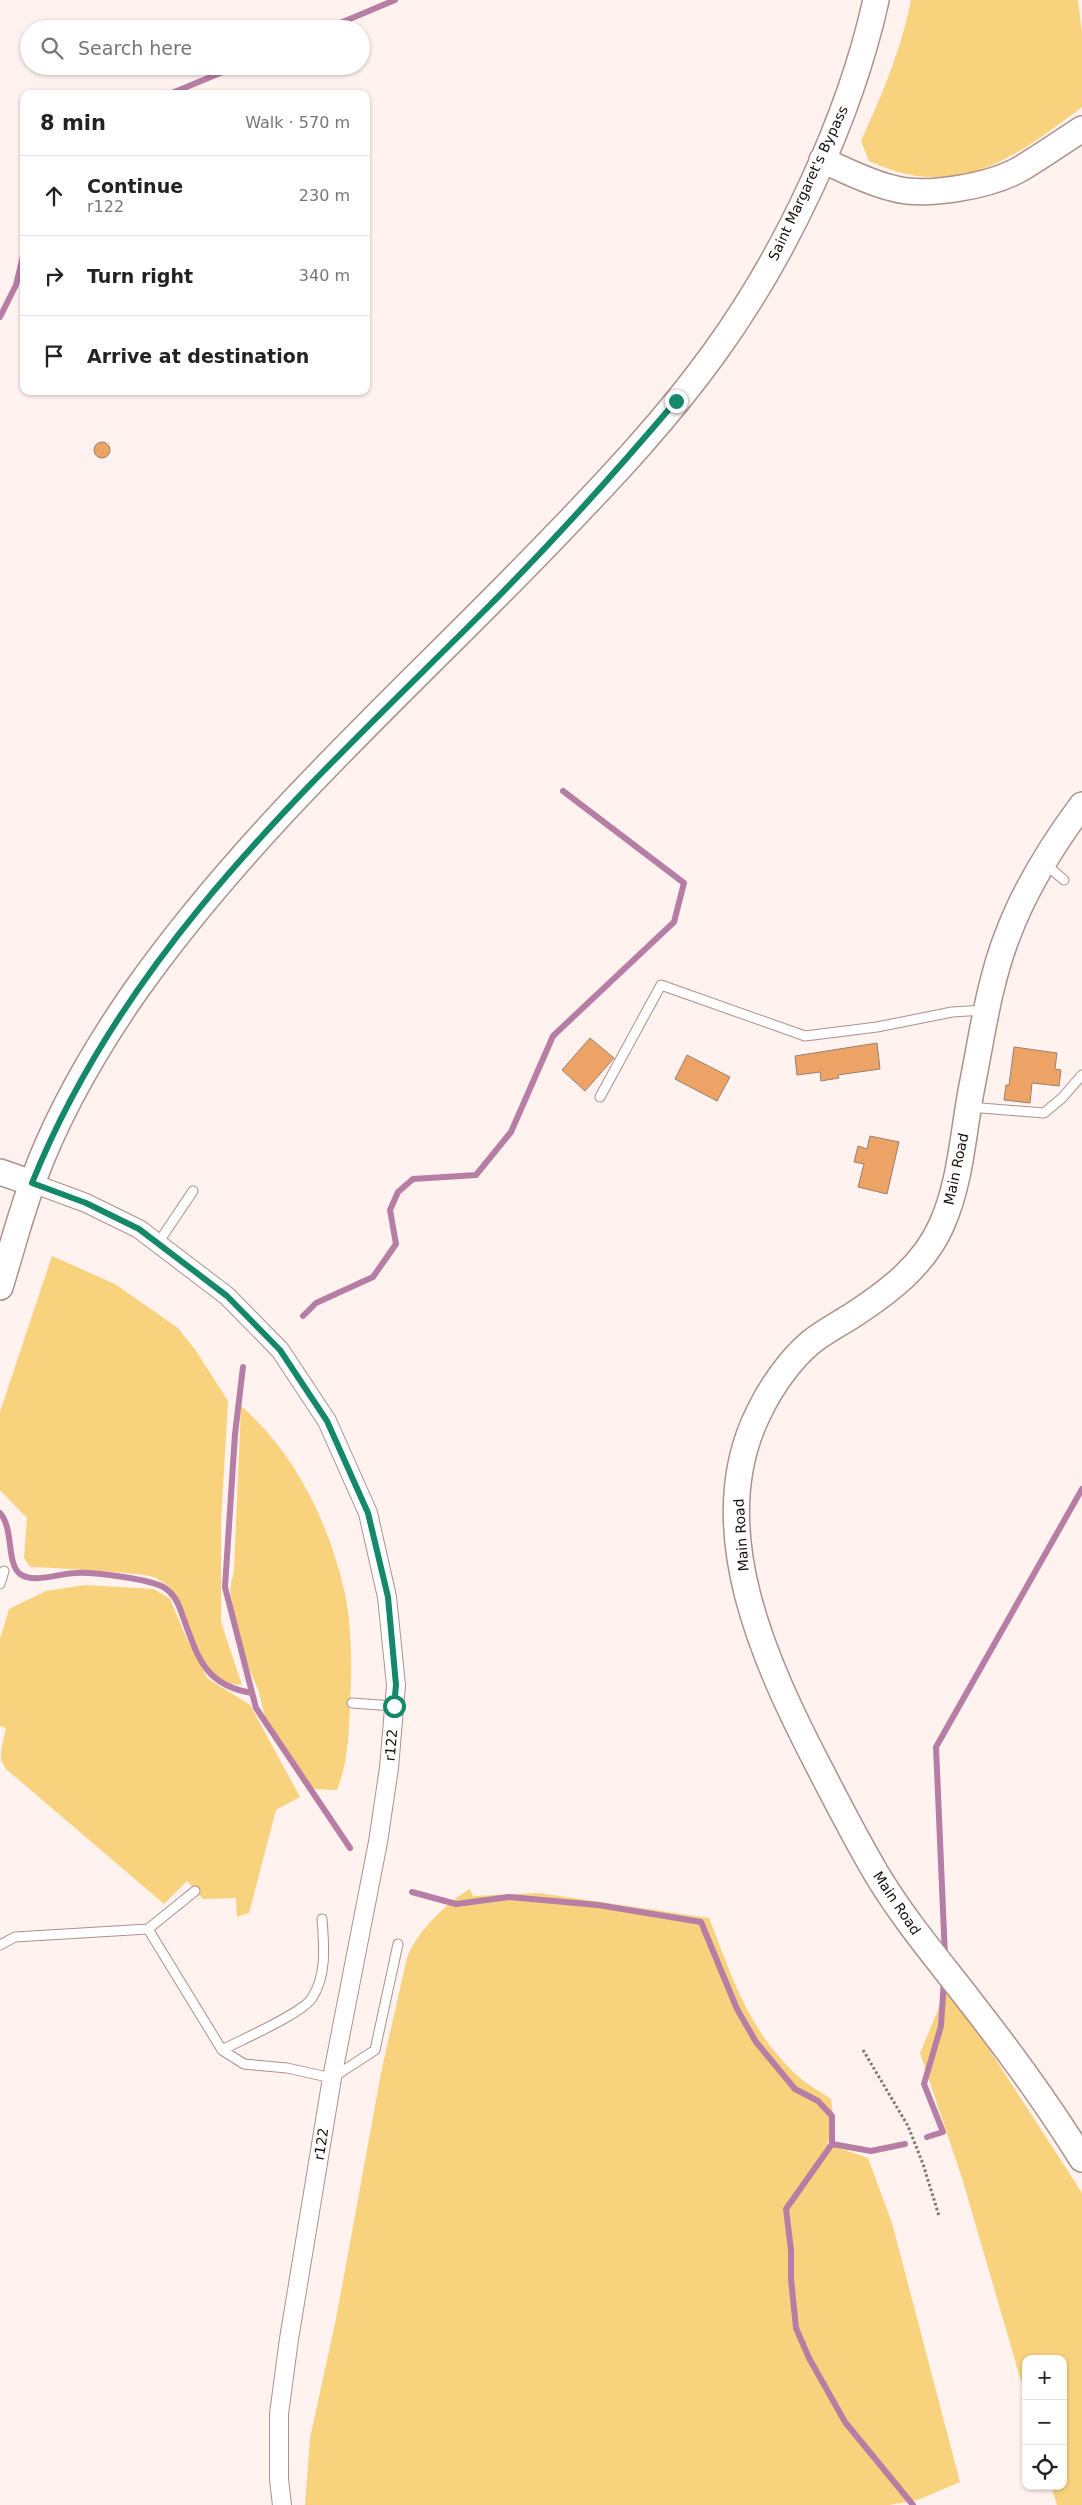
<!DOCTYPE html>
<html lang="en">
<head>
<meta charset="utf-8">
<style>
  :root { --surface:#fff; --page:#f2f2f2; --text:#222; --muted:#767676; --line:#e0e0e0 }
  body { margin:0; font-family:"DejaVu Sans",sans-serif; background:var(--page); color:var(--text) }
  .controls { position:absolute; right:15px; bottom:15px; display:grid; overflow:hidden; border-radius:10px; box-shadow:0 1px 4px #0004 }
  .controls button { width:45px; height:45px; display:grid; place-items:center; padding:0; border:0; border-bottom:1px solid var(--line); background:var(--surface); color:var(--text); font:25px sans-serif }
  .stop { position:absolute; width:15px; height:15px; margin:-11px; border:4px solid #148868; border-radius:50%; background:#fff }
  .stop.end { background:#148868; border-color:#fff; box-shadow:0 1px 5px #0008 }
  .list { margin:0; padding:0; list-style:none }
  h2 { display:flex; justify-content:space-between; align-items:center; height:65px; margin:0; padding:0 20px; font-size:21px }
  h2 small { font-size:16px; font-weight:400; color:var(--muted) }
  .list li { display:grid; grid-template-columns:32px 1fr auto; gap:15px; align-items:center; box-sizing:border-box; height:80px; padding:0 20px; border-top:1px solid var(--line) }
  .list b { display:block; font-size:19px; white-space:nowrap }
  .list p { margin:0; font-size:16px; white-space:nowrap; color:var(--muted) }
  .list em { font-size:16px; font-style:normal; color:var(--muted) }
  .icon { flex:none; width:28px; height:28px; fill:none; stroke:currentColor; stroke-width:2; stroke-linecap:round; stroke-linejoin:round }
  .map { position:relative; flex:none; width:1082px; height:2505px; overflow:hidden }
  .search { position:absolute; background:var(--surface); box-shadow:0 1px 4px #0004; left:20px; top:20px; width:350px; height:55px; display:flex; align-items:center; gap:12px; box-sizing:border-box; padding:0 18px; border-radius:28px; color:var(--muted); font-size:19px }
  .panel { position:absolute; background:var(--surface); box-shadow:0 1px 4px #0004; left:20px; top:90px; width:350px; height:305px; border-radius:10px }
  .map>svg:first-child { display:block }
</style>
</head>
<body>
<div class="map">
<svg width="1082" height="2505" viewBox="0 0 1082 2505">
  <rect width="100%" height="100%" fill="#fff2ef"/>
  <path fill="#f9d27d" d="M911 0H1078L1082 33V107C1013 159 957 202 869 161L861 141C881 97 902 48 911 0Z
    M52 1256 115 1284 178 1328 196 1351 228 1401 221 1522V1622L242 1685C196 1684 192 1619 171 1589 168 1585 161 1581 156 1578 146 1572 50 1568 30 1567L24 1558 27 1518 0 1490V1412Z
    M241 1406C295 1452 330 1525 345 1594 352 1629 352 1668 350 1704 349 1732 348 1763 337 1790L313 1789 265 1717 258 1689 247 1664 234 1615 230 1589 234 1570Z
    M85 1585 154 1589 170 1599 186 1637 207 1678 250 1705 300 1797 276 1810 249 1913 237 1917 236 1898 203 1899 187 1881 164 1904 6 1769 1 1760V1751L6 1728 0 1726V1639L9 1609 46 1591Z
    M470 1889 473 1896 539 1893 709 1918C733 1979 748 2031 799 2077 808 2085 821 2092 831 2099L835 2129 827 2144 868 2158 892 2223 960 2482 918 2500 889 2505H305L310 2438 336 2319 382 2068 407 1958C415 1934 448 1901 470 1889Z
    M946 1991 967 2015 1082 2193V2505H1057L1051 2486H1063V2359H1026V2398L962 2178 920 2053Z"/>
  <g fill="none" stroke-linecap="round" stroke-linejoin="round">
    <path stroke="#b67da5" stroke-width="6" d="M326 29 395 0
      M172 93 237 66
      M0 317 16 285 24 252
      M303 1316 316 1303 373 1277 396 1244 390 1210 398 1192 413 1179 476 1175 511 1132 553 1036 674 922 684 883 563 791
      M243 1367 235 1434 225 1587 256 1708 350 1848
      M0 1513C14 1528 6 1563 20 1574 34 1584 60 1573 76 1573 94 1572 151 1579 165 1588 176 1596 179 1605 183 1617 198 1657 204 1685 252 1693
      M412 1892 456 1904 509 1897 598 1905 701 1922 737 2009 756 2042 795 2089 818 2101 832 2116V2144L786 2209 791 2250V2279L796 2328 809 2358 845 2422 913 2505
      M945 1957 936 1747 1082 1489
      M927 2137 943 2132 924 2084 941 2026 944 1979
      M832 2144 871 2151 905 2144"/>
  </g>
  <path fill="#eda266" stroke="#978171" d="M94 450a8 8 0 1 1 16 0a8 8 0 1 1-16 0Z
    M590 1038 614 1058 585 1091 562 1070Z
    M877 1043 880 1069 838 1075 839 1078 821 1081 820 1072 797 1075 795 1056Z
    M1014 1047 1057 1053 1055 1069 1061 1070 1059 1086 1032 1083 1030 1103 1004 1100 1006 1085H1009Z
    M687 1055 730 1077 717 1101 675 1079Z
    M870 1136 899 1142 887 1194 858 1187 864 1164 854 1162 858 1146 867 1149Z"/>
  <g fill="none" stroke-linecap="round" stroke-linejoin="round">
    <g stroke="#ad918b" stroke-width="11">
      <path id="lane" d="M1045 864 1064 880
        M600 1097 661 985 805 1036 877 1027 952 1012 985 1010
        M969 1107 1044 1113 1062 1098 1082 1075
        M158 1243 193 1191
        M0 1584 4 1571
        M352 1703 394 1706
        M148 1929 195 1891
        M0 1945 15 1937 148 1929 222 2050 244 2064 287 2068 332 2078 375 2050 398 1944
        M222 2050C241 2040 303 2013 312 1998 327 1975 324 1945 322 1919"/>
    </g>
    <g stroke="#ad918b" stroke-width="20">
      <path id="street" d="M32 1183 86 1203 139 1229 227 1296 280 1350 327 1421 368 1513 387 1597 396 1685 389 1768 378 1842 332 2078 289 2339 279 2414V2479L282 2505"/>
    </g>
    <g stroke="#ad918b" stroke-width="28">
      <path id="secondary" d="M822 160C845 170 867 182 892 188 926 198 991 186 1022 168 1042 156 1062 142 1082 129
        M1082 805C1053 844 1026 887 1008 934 989 982 982 1036 972 1086 963 1132 961 1181 942 1224 924 1266 887 1293 850 1317 837 1325 822 1333 810 1343 790 1360 771 1387 759 1412 701 1527 766 1665 820 1769 838 1804 856 1839 876 1873 904 1920 940 1962 973 2005 1012 2055 1049 2106 1082 2159
        M0 1172 32 1183
        M0 1287C11 1252 20 1216 33 1181 57 1115 94 1051 134 993 255 821 415 683 559 532 614 475 669 416 715 352 786 254 850 118 876 0"/>
    </g>
    <path stroke="#7f7471" stroke-width="3" stroke-dasharray="2.5 2.5" stroke-linecap="butt" d="M863 2050 908 2126 923 2164 939 2216"/>
    <use href="#lane" stroke="#fff" stroke-width="9"/>
    <use href="#street" stroke="#fff" stroke-width="18"/>
    <use href="#secondary" stroke="#fff" stroke-width="25"/>
  </g>
  <g fill="none" stroke-linecap="round" stroke-linejoin="round">
    <path stroke="#148868" stroke-width="6" d="M394 1706 396 1685 388 1597 368 1513 327 1421 280 1350 227 1296 139 1229 86 1203 32 1183C126 949 308 787 482 613 550 545 614 474 676 401"/>
  </g>
  <g text-anchor="middle" stroke-width="5" stroke-linejoin="round" paint-order="stroke">
    <g font-size="14" fill="#160c0a" stroke="#fff">
      <text transform="translate(808 183) rotate(-65)" y="5">Saint Margaret's Bypass</text>
      <text transform="translate(956 1169) rotate(-78)" y="5">Main Road</text>
      <text transform="translate(741 1535) rotate(-94)" y="5">Main Road</text>
      <text transform="translate(391 1745) rotate(-85)" y="5">r122</text>
      <text transform="translate(897 1903) rotate(56)" y="5">Main Road</text>
      <text transform="translate(321 2144) rotate(-81)" y="5">r122</text>
    </g>
  </g>
</svg>
<div class="controls">
<button>+</button>
<button>−</button>
<button><svg class="icon" aria-label="locate" viewBox="0 0 24 24"><circle cx="12" cy="12" r="6"/><path d="M12 2v4M12 18v4M2 12h4M18 12h4"/></svg></button>
</div>
<div class="stop" style="left:394px;top:1706px"></div>
<div class="stop end" style="left:676px;top:401px"></div>
<div class="search"><svg class="icon" aria-label="search" viewBox="0 0 24 24"><circle cx="10" cy="10" r="6"/><path d="M15 15l6 6"/></svg>Search here</div>
<section class="panel">
<h2>8 min<small>Walk · 570 m</small></h2>
<ul class="list">
<li><svg class="icon" aria-label="ahead" viewBox="0 0 24 24"><path d="M12 20V5M6 11l6-6 6 6"/></svg><div><b>Continue</b><p>r122</p></div><em>230 m</em></li>
<li><svg class="icon" aria-label="right" viewBox="0 0 24 24"><path d="M7 20v-9h11M14 6l5 5-5 5"/></svg><div><b>Turn right</b></div><em>340 m</em></li>
<li><svg class="icon" aria-label="arrive" viewBox="0 0 24 24"><path d="M6 21V4h12l-3 4 3 4H6"/></svg><div><b>Arrive at destination</b></div></li>
</ul>
</section>
</div>
</body>
</html>
